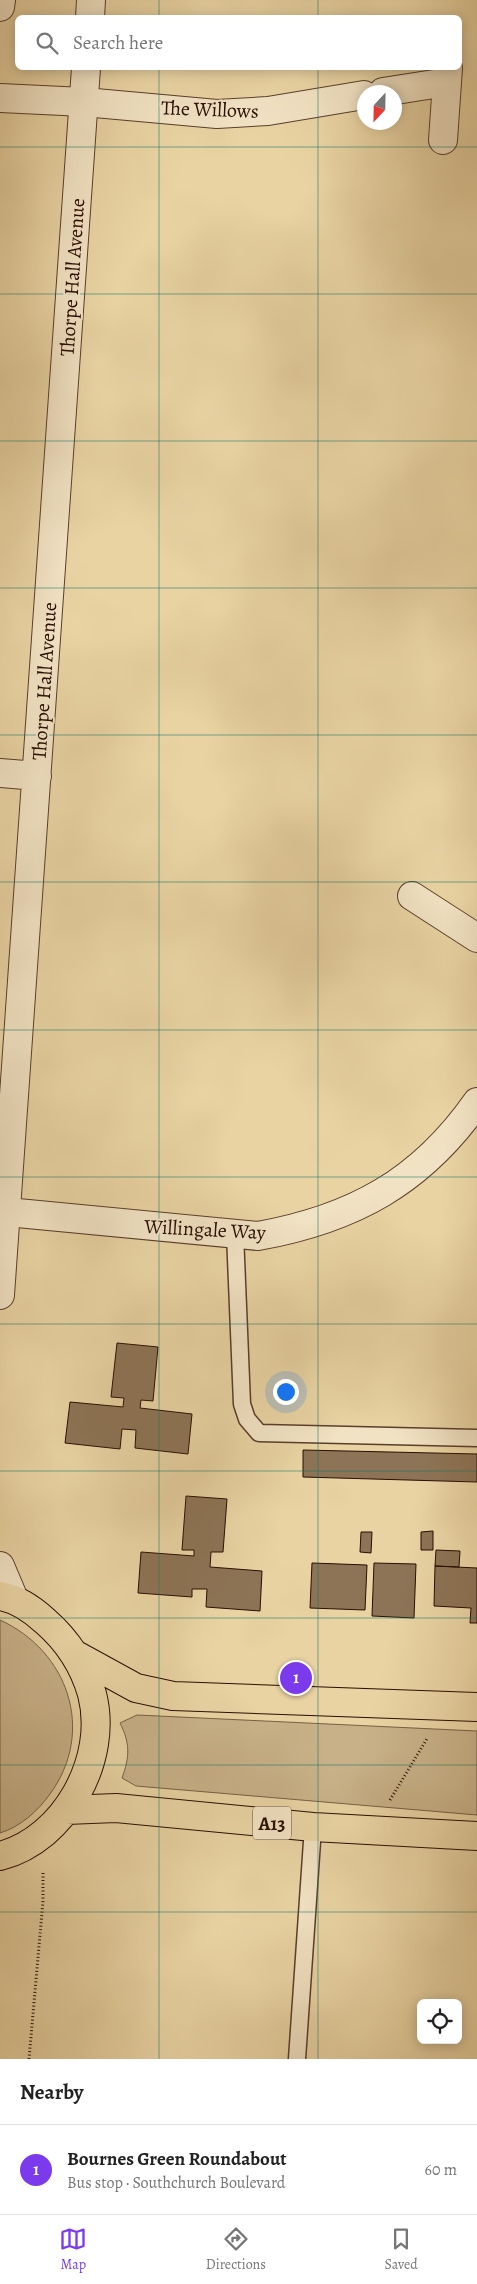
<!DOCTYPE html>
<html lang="en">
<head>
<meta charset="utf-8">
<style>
  :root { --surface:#fff; --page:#f6f6f6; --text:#222; --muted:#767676; --line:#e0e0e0; --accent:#7c3aed }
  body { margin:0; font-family:Alegreya,serif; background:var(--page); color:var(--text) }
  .controls { position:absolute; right:15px; bottom:15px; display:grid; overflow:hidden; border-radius:8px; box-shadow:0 2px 12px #0003 }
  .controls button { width:45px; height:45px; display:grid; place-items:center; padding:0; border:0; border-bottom:1px solid var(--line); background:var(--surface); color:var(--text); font:25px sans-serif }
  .compass { position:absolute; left:357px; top:85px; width:45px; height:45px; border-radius:50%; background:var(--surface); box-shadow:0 2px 12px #0003; rotate:202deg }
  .you { position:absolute; left:285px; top:1391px; width:18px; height:18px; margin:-12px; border:4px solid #fff; border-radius:50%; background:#1a73e8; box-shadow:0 0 0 8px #1a73e833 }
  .badge { display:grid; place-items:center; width:32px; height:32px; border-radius:50%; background:var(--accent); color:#fff; font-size:16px; font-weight:700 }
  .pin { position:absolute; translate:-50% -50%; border:2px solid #fff; box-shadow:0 1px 5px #0006 }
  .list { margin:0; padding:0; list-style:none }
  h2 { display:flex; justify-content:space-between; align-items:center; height:65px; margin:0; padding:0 20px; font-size:21px }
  h2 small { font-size:16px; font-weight:400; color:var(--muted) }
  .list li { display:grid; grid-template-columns:32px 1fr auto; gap:15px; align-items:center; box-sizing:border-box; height:90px; padding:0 20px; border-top:1px solid var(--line) }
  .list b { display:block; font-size:19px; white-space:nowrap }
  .list p { margin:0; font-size:16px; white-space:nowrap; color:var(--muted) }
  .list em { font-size:16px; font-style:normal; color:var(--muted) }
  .icon { flex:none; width:28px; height:28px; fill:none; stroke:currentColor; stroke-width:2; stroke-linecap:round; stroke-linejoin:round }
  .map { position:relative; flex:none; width:477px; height:2059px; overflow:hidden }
  .search { position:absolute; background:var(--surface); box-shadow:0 2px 12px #0003; left:15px; right:15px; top:15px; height:55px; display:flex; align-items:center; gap:12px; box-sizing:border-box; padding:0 18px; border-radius:8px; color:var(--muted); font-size:19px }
  .sheet { height:155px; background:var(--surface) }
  nav { display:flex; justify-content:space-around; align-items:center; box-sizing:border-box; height:70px; border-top:1px solid var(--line); background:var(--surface); font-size:14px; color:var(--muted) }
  nav a { display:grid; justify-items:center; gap:2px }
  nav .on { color:var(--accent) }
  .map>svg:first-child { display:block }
</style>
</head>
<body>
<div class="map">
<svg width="477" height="2059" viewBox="0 0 477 2059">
  <rect width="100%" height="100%" fill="#e9d3a3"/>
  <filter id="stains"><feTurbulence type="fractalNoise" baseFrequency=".004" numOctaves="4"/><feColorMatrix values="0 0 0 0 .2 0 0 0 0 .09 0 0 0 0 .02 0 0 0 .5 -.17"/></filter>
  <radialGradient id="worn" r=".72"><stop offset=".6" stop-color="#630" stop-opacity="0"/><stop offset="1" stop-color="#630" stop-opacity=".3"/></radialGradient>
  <path fill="#c8b188" stroke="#785f46" d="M0 1620C68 1651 96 1731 50 1794 38 1811 20 1827 0 1833Z
    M137 1715 477 1731V1815L136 1786 122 1778C130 1756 130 1743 120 1723Z"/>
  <path fill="#8d7456" stroke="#290d03" d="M117 1343 158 1347 153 1401 141 1400 140 1408 192 1414 188 1454 135 1448 136 1430 122 1429 120 1449 65 1443 70 1402 123 1407 124 1398 111 1397Z
    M303 1450 477 1454V1482L303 1477Z
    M186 1496 227 1499 223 1552H211L210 1567 262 1571 260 1611 206 1607 207 1589H192V1597L138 1593 141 1552 194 1556V1550H182Z
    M433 1531V1550H421V1532Z
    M361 1532H372L371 1553 360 1552Z
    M436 1550 460 1551 459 1567 435 1566Z
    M312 1563 367 1565 365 1610 310 1608Z
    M374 1563 416 1564 414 1618 372 1616Z
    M435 1566 477 1568V1623H470L471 1608 434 1606Z"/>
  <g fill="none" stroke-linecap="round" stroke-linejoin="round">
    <g stroke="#593e2b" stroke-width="19">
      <path id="service" d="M235 1234 242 1404 247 1419 259 1433 477 1438
        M297 2059 313 1827"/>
    </g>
    <g stroke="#593e2b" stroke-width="30">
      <path id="minor" d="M383 92 447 82
        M0 98 84 102 217 114 268 111 364 95
        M443 140 448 68
        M412 896 477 938
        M7 1212 258 1236C353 1219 421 1182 477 1102"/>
    </g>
    <g stroke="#593e2b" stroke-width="30">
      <path id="tertiary" d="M0 7 1 0
        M90 18 91 0
        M0 773 37 776
        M0 1295 86 68
        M0 1566 14 1599"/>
    </g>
    <g stroke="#290d03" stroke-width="30">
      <path id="primary" d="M0 1596C18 1599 32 1609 45 1621 67 1640 84 1666 92 1694 109 1759 65 1839 0 1856
        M74 1654 136 1688 173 1696 477 1707
        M66 1810 116 1808 313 1827 477 1836"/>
    </g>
    <path stroke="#290d03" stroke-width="3" stroke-dasharray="1 2.5" stroke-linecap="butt" d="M390 1800 428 1737
      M29 2059 43 1901V1871"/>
    <use href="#service" stroke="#f1e2c3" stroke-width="16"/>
    <use href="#minor" stroke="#f1e2c3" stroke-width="28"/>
    <use href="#tertiary" stroke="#f1e2c3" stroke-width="28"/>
    <use href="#primary" stroke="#e9d3a3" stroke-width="28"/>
  </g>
  <path fill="none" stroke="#0f766e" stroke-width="1" stroke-opacity="0.55" d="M159 0V18M318 0V18M159 68V2059M318 68V2059M0 147H477M0 294H477M0 441H477M0 588H477M0 735H477M0 882H477M0 1030H477M0 1177H477M0 1324H477M0 1471H477M0 1618H477M0 1765H477M0 1912H477"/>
  <g text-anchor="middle" stroke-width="4" stroke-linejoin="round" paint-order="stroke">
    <rect fill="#f1e2c3" stroke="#654d3d" stroke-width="1" x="253" y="1806.5" width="38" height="33" rx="4"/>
    <g font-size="19" font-weight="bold" fill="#290d03">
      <text x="272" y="1830">A13</text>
    </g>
    <g font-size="20" fill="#290d03" stroke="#f1e2c3">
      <text transform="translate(210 109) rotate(2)" y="7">The Willows</text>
      <text transform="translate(72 277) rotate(-86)" y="7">Thorpe Hall Avenue</text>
      <text transform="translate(44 681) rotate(-86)" y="7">Thorpe Hall Avenue</text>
      <text transform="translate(205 1229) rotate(3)" y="7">Willingale Way</text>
    </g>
  </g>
  <rect width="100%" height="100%" filter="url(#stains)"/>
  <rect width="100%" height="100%" fill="url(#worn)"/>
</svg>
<div class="controls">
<button><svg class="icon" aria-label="locate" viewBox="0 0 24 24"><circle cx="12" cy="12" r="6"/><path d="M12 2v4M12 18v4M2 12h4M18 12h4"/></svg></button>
</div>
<svg class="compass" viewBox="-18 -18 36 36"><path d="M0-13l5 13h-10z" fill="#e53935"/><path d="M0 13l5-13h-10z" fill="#767676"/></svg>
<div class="you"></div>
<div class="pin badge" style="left:296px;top:1678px">1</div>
<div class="search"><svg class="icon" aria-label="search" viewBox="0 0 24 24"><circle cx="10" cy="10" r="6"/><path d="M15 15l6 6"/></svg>Search here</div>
</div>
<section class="sheet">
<h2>Nearby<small></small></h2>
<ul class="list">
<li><span class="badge">1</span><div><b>Bournes Green Roundabout</b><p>Bus stop · Southchurch Boulevard</p></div><em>60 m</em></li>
</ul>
</section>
<nav>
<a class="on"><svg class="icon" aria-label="map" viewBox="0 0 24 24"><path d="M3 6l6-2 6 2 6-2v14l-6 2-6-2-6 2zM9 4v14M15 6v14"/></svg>Map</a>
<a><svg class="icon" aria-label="directions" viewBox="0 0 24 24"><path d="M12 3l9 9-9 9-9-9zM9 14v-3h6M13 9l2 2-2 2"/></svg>Directions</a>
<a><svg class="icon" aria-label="saved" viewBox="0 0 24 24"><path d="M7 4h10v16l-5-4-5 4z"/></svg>Saved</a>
</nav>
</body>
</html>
